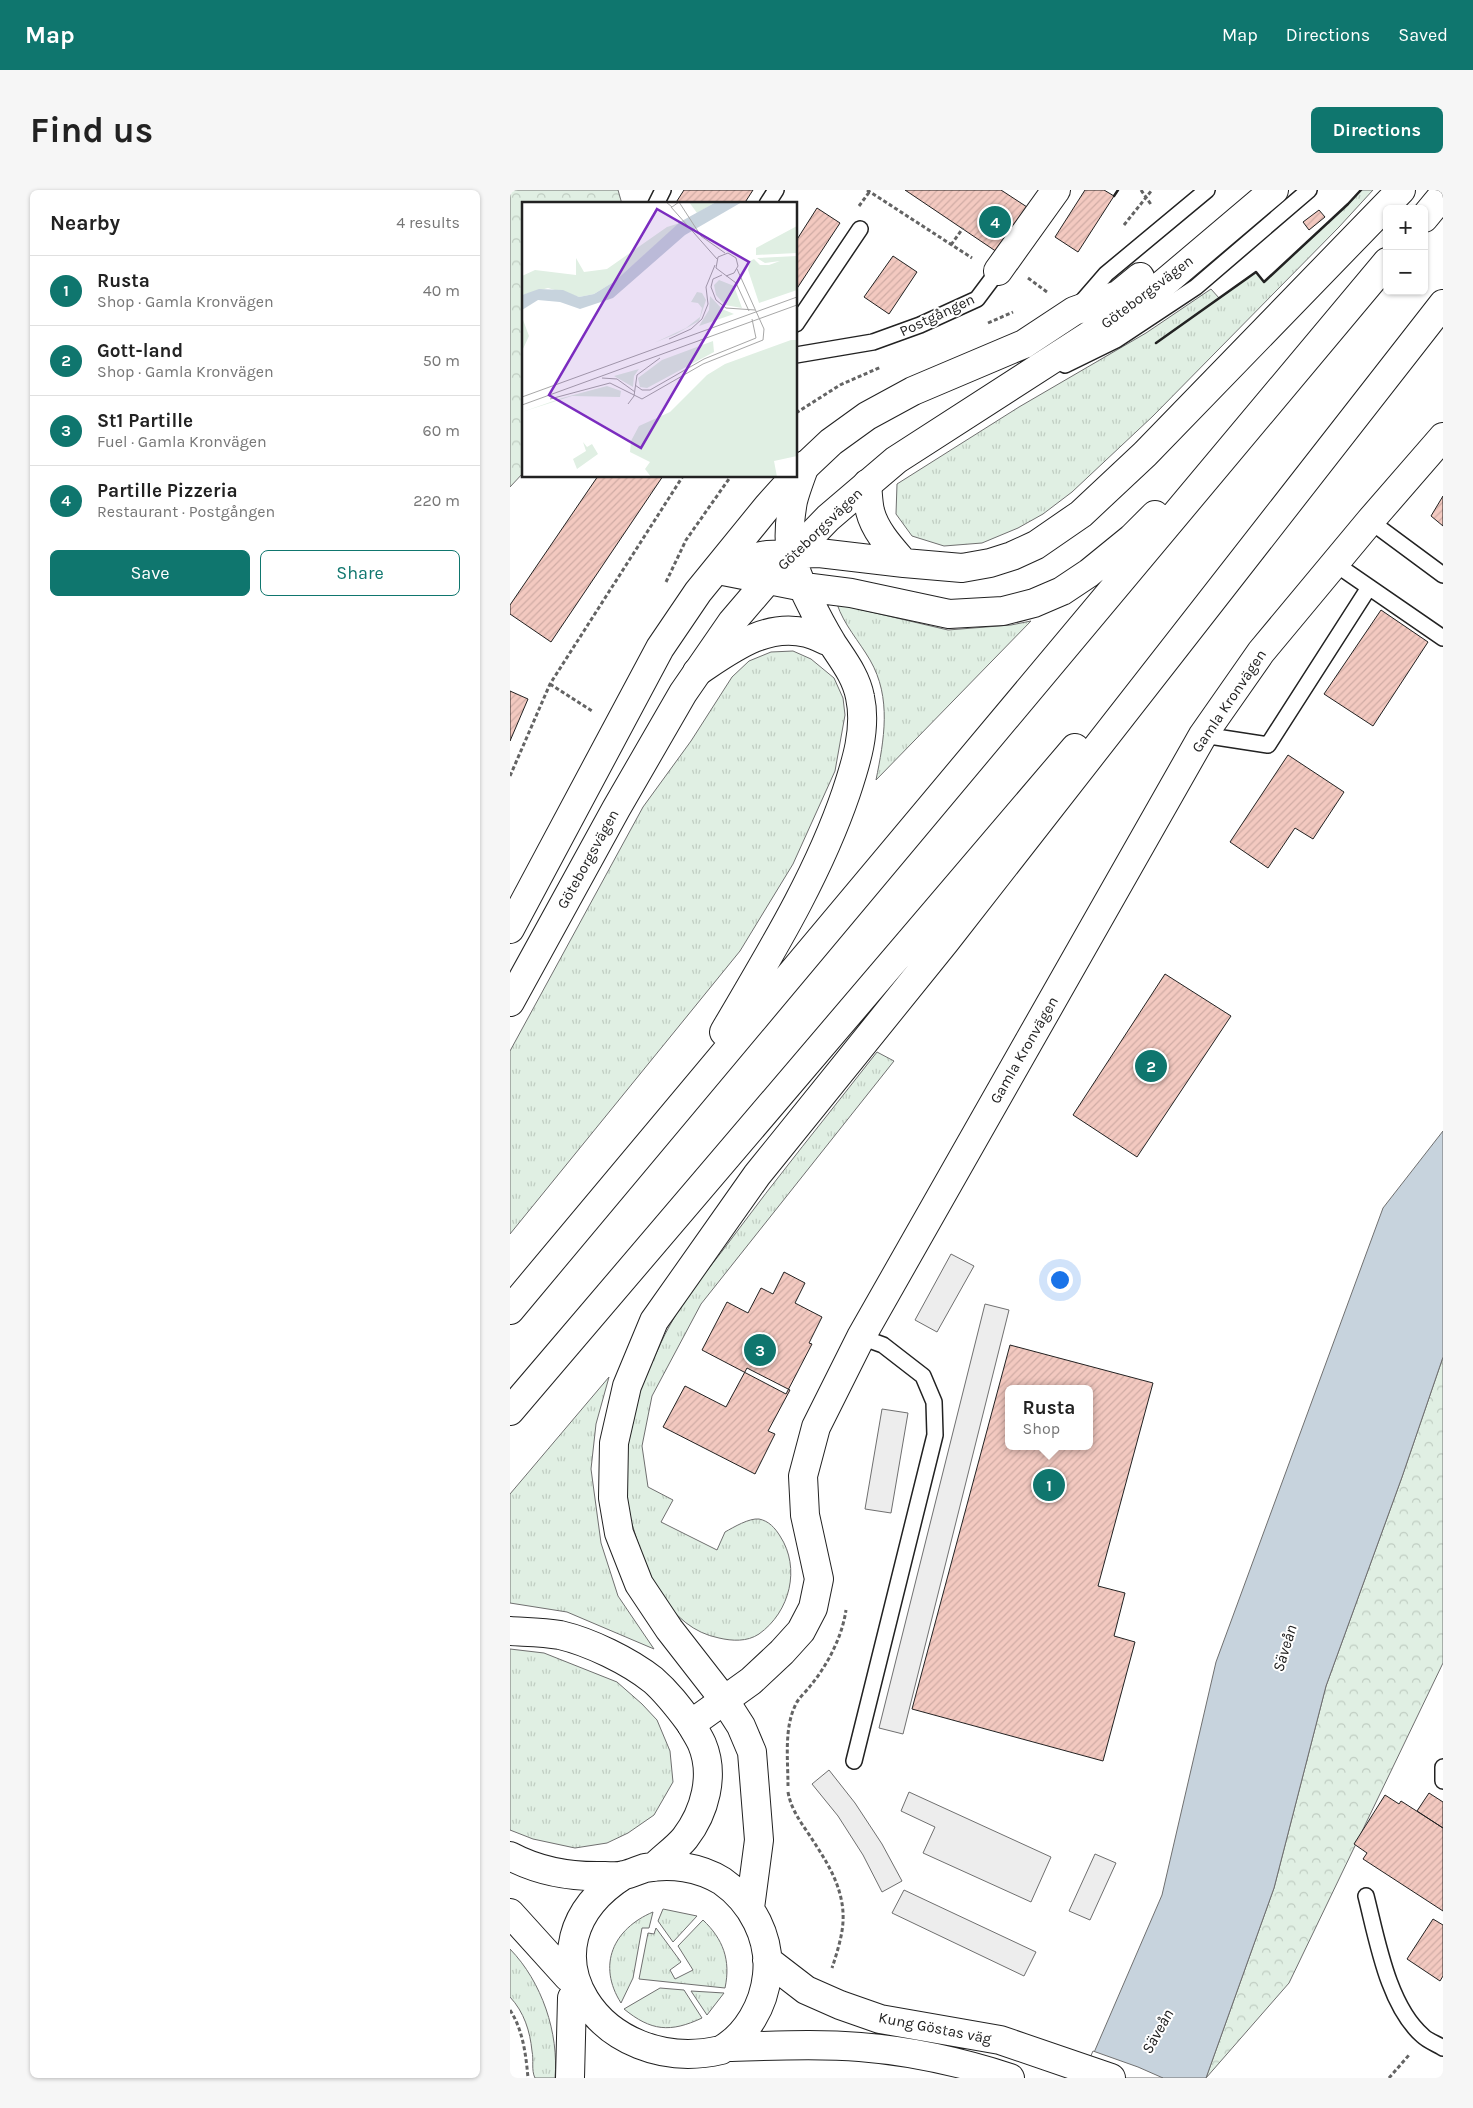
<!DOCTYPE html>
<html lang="en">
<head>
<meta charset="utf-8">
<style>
  :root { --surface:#fff; --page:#f6f6f6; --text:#222; --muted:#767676; --line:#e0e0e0; --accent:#0f766e }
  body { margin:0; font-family:Karla,sans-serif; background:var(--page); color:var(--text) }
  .controls { position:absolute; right:15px; top:15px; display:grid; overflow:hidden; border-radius:8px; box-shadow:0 1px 4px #0004 }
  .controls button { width:45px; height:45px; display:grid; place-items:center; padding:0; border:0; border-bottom:1px solid var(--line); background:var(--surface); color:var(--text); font:25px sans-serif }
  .you { position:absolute; left:549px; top:1089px; width:18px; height:18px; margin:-12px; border:4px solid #fff; border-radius:50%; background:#1a73e8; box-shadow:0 0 0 8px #1a73e833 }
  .badge { display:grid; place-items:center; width:32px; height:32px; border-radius:50%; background:var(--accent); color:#fff; font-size:16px; font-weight:700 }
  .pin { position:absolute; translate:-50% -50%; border:2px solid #fff; box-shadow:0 1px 5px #0006 }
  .popup { position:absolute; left:495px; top:1195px; width:88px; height:65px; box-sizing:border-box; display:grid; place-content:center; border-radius:8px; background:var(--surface); filter:drop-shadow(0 1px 4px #0005); font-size:16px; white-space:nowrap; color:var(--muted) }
  .popup b { font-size:19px; color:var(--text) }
  .popup::after { content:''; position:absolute; left:50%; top:100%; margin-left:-10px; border:10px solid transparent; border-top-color:var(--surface) }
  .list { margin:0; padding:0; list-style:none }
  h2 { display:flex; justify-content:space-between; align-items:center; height:65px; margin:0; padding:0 20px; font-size:21px }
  h2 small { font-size:16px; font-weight:400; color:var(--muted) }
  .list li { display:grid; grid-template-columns:32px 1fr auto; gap:15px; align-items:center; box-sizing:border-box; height:70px; padding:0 20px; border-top:1px solid var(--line) }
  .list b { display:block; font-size:19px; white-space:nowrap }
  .list p { margin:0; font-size:16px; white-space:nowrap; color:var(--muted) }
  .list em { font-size:16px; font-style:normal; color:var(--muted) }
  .actions { display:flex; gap:10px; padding:15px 20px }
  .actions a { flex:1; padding:11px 0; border:1px solid var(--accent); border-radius:8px; text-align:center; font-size:18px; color:var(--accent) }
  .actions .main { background:var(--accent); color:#fff }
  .map { position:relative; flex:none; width:933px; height:1888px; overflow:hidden; border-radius:8px }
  header { display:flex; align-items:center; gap:30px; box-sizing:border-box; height:70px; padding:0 25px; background:var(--accent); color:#fff }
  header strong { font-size:24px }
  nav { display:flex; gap:28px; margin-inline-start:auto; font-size:18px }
  .intro { display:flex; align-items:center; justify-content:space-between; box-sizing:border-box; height:120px; padding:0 30px }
  h1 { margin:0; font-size:35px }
  .button { padding:12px 22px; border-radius:8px; background:var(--accent); color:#fff; font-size:18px; font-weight:700 }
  main { display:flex; gap:30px; padding:0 30px }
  aside { flex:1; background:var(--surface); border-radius:8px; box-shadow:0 1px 4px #0004 }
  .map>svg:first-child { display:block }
</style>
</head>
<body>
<header>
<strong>Map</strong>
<nav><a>Map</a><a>Directions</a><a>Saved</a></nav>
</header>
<div class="intro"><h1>Find us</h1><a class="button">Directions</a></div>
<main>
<aside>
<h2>Nearby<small>4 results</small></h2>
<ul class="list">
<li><span class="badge">1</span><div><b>Rusta</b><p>Shop · Gamla Kronvägen</p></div><em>40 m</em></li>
<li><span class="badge">2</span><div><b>Gott-land</b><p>Shop · Gamla Kronvägen</p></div><em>50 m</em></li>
<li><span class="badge">3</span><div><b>St1 Partille</b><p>Fuel · Gamla Kronvägen</p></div><em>60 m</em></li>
<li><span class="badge">4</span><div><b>Partille Pizzeria</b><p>Restaurant · Postgången</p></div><em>220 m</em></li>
</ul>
<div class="actions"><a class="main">Save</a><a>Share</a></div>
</aside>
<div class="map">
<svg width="933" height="1888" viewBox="0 0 933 1888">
  <defs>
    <pattern id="grass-tufts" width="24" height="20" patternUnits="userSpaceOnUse" patternTransform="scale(1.25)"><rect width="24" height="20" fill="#e0efe3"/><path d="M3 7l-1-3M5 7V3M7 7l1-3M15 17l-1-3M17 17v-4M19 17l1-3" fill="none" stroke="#c0cdc2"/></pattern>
    <pattern id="forest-crowns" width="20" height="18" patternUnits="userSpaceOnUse" patternTransform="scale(1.25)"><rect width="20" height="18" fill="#e0efe3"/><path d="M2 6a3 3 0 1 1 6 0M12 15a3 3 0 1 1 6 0" fill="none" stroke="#c0cdc2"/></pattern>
    <pattern id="building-hatch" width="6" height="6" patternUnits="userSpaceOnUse" patternTransform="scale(1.25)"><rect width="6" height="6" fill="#f3c9c0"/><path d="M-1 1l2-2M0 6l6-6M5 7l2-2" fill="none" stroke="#d0aca5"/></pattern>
  </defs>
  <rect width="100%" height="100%" fill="#fff"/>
  <path fill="url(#grass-tufts)" stroke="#6f6f6f" d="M851 0H863L829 37 643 226 562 302 533 324 508 338 472 353 434 356 402 346 386 324 387 294 509 217 636 143 701 99 709 108 746 82 754 92 838 14Z
    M327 414 438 440 501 435 521 431 366 590C374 550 382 508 360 470 349 451 334 435 327 414Z
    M283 461 301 469 324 488 333 508 335 525 325 581 283 674 230 761 0 1044V861L133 617 181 551 222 487 239 471 261 462Z
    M367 862 384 871 191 1114 142 1206 132 1256 138 1297 163 1310 151 1332 207 1360 215 1342C224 1337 239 1328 249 1329 259 1331 265 1338 270 1346 291 1378 280 1422 249 1444 237 1452 222 1451 209 1448 158 1438 136 1382 123 1337 120 1327 115 1317 114 1306 111 1280 117 1254 121 1228 124 1208 133 1190 142 1172 148 1160 153 1147 160 1135 176 1105 199 1079 219 1052 267 987 318 925 367 862Z
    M99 1187 86 1234 81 1279 91 1353 108 1406 144 1459 57 1422 0 1413V1304Z
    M0 1459 34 1463 107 1492 132 1514 147 1530 160 1561 163 1592 144 1625 118 1643 97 1653 65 1658 23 1649 0 1640Z
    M153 1719 187 1726 163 1752 148 1731Z
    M143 1722 139 1738H132L123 1788 111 1813C87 1775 103 1739 143 1722Z
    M193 1730C213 1749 221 1770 215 1798L129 1789 138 1743 144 1744 146 1738 171 1772 160 1780 165 1789 183 1780 168 1756Z
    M0 1759C32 1792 49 1843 45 1888H25C21 1880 24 1870 22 1861 20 1841 14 1822 0 1807Z
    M150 1798 174 1800 192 1828C160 1843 141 1841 114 1819Z
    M181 1801 214 1803 197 1825Z"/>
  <path fill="url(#forest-crowns)" stroke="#6f6f6f" d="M0 0H108L112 14H14V282L0 297Z
    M933 1167V1473L779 1793 696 1888 764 1698 816 1496 892 1287Z"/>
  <path fill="#ededed" stroke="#6f6f6f" d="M441 1064 464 1076 427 1142 405 1130Z
    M475 1114 499 1120 393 1544 369 1538Z
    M372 1219 398 1223 381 1323 355 1319Z
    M319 1580 345 1613 372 1654 392 1691 372 1702 353 1665 328 1626 302 1594Z
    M399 1602 541 1667 521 1712 413 1663 425 1637 391 1621Z
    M585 1664 606 1673 580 1730 559 1721Z
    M394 1700 526 1762 514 1786 382 1723Z"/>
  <path fill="#c7d3dd" stroke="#6f6f6f" d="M933 941V1167L892 1287 816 1496 764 1698 696 1888H573L652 1705 706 1472 873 1018Z"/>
  <path fill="#fff" stroke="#6f6f6f" d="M583 1861 628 1877 653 1888H571Z"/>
  <path fill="url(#building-hatch)" stroke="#222" fill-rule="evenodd" d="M174 0H243L234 14H165Z
    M395 0H491L517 17 487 62Z
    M575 0H594L604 6 568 62 545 47Z
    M307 18 330 33 286 100V51Z
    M809 20 815 27 799 40 793 32Z
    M383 66 407 82 379 124 354 107Z
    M88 286H153L41 452 0 424V415Z
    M933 306V336L921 326Z
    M871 420 918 452 863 536 814 504Z
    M0 501 18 509 0 551Z
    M778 565 834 602 803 649 785 638 758 678 720 652Z
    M655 784 721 826 627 967 563 925Z
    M274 1082 295 1093 285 1113 312 1127 299 1153 302 1154 276 1204 192 1160 217 1112 238 1123 251 1098 263 1104Z
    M500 1155 643 1193 588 1396 615 1403 604 1446 625 1452 593 1571 402 1519ZM499 1199H579V1256H499Z
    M237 1178 280 1200 258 1241 265 1244 245 1284 153 1237 175 1196 216 1217Z
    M919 1603 933 1612V1638L907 1621Z
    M875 1605 889 1614 891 1611 933 1638V1721L853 1669 857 1663 844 1654Z
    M923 1729 933 1735V1786L930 1791 897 1769Z"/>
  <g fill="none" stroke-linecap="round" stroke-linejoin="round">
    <g stroke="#222" stroke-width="18">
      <path id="lane" d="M146 14 153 0
        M257 14 266 0
        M570 114 596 84 697 0
        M286 134 350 39
        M286 165 363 152 410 135 467 109 488 81
        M555 175 606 150 686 97 799 0
        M860 331 933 385
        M824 373 933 448
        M693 545 758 555 858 399
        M344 1571 425 1245 424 1212 413 1186 373 1155 351 1147
        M933 1577V1591
        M856 1706C867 1749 878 1816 913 1846 918 1851 927 1854 933 1858"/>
    </g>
    <g stroke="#222" stroke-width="30">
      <path id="street" d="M488 81 546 0
        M181 1534 241 1491 272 1462 291 1441 303 1418 309 1389 295 1325 293 1286 306 1237 351 1147 693 545 751 462 860 331 933 247"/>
    </g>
    <g stroke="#222" stroke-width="30">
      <path id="secondary" d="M286 285 321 252 357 226 403 201 514 154 564 121 608 105 630 87
        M0 739 150 458 188 402 258 316 285 286
        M0 812 106 619 173 503 222 432 257 391 318 328 386 270 594 136 653 94 764 0
        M215 1511 231 1536 242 1562 249 1650 240 1718
        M0 1666C30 1682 62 1687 95 1686 101 1686 108 1687 114 1685 121 1684 128 1680 135 1678 161 1673 189 1677 212 1691 242 1712 261 1748 257 1785 254 1815 237 1845 211 1860 92 1888 0 1757 114 1685
        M144 1677C153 1668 168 1657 175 1648 195 1622 205 1585 192 1554 189 1547 184 1540 181 1534
        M0 1723 58 1787
        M257 1770 296 1800 330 1815 370 1829 490 1850 601 1888
        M216 1857C260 1856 306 1853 350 1857 401 1861 451 1872 500 1888
        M60 1888 62 1808"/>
    </g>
    <g stroke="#222" stroke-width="30">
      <path id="highway" d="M914 28 933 5
        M357 294C358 303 358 312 360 321 365 341 381 358 394 373
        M208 380 235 369 257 365 309 363 394 373 452 378 480 373 502 366 526 355 571 324 635 264 891 0
        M208 380 294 397 341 403 439 424 493 421 524 413 552 401 579 383 622 348 645 325
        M187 482C219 461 255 432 297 443 305 445 314 450 322 453
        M214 842C259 765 307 688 336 603 346 573 357 539 350 507 346 486 333 470 322 453 310 433 285 386 281 364 278 347 280 328 283 311 286 299 291 287 295 275
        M0 1120 877 72
        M0 1221 565 558
        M0 1441C16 1442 34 1442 50 1445 80 1452 119 1471 143 1490 158 1503 169 1518 181 1534
        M215 1511 159 1439 129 1394 109 1343 103 1308 104 1253 117 1196 144 1131 247 985 435 752 933 114"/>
    </g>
    <path stroke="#646464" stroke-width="3" stroke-dasharray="4 2.5" stroke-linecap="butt" d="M357 0 462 68
      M631 0 642 16
      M349 16 360 1
      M614 35 642 0
      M441 55 453 38
      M518 88 537 102
      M478 133 503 122
      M286 223 330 195 371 177
      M156 392 176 350 221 286
      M40 494 82 521
      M0 586 40 494 173 286
      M278 1596C278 1571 274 1539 285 1516 288 1508 296 1502 301 1495 318 1474 332 1447 336 1420
      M278 1602C281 1619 290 1631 300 1646 319 1675 338 1704 332 1741 330 1753 326 1766 322 1778
      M0 1820C13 1840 16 1865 18 1888
      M879 1888 899 1865"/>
    <use href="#lane" stroke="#fff" stroke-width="15"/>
    <use href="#street" stroke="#fff" stroke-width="28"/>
    <use href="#secondary" stroke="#fff" stroke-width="28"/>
    <use href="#highway" stroke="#fff" stroke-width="28"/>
    <path stroke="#222" stroke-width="2.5" d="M604 6 608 0
      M646 153 746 82 754 92 838 14 851 0"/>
  </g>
  <g text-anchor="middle" stroke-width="4" stroke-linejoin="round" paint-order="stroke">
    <g font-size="15" fill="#222" stroke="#fff">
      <text transform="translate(637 102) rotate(-37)" y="5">Göteborgsvägen</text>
      <text transform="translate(427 125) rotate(-25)" y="5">Postgången</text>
      <text transform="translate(310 339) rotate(-44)" y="5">Göteborgsvägen</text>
      <text transform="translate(719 511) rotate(-56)" y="5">Gamla Kronvägen</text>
      <text transform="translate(78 669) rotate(-61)" y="5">Göteborgsvägen</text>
      <text transform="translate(514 860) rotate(-60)" y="5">Gamla Kronvägen</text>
      <text transform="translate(425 1838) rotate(11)" y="5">Kung Göstas väg</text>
    </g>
    <g font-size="16" font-style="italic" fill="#222" stroke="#fff">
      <text transform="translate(774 1458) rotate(-73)" y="6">Säveån</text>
      <text transform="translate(647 1841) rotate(-61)" y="6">Säveån</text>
    </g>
  </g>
  <g transform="translate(12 12)">
    <rect width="275" height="275" fill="#fff"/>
    <path d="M275 24V51L234 53V46ZM275 54V88L237 101 226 68 228 59 232 57 238 63H247L258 59 243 61 235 56ZM197 78 212 84 220 106 203 103 194 93 192 83ZM175 90 180 91 184 98 177 119 154 132 132 141 164 126 178 115 180 106 176 101 169 100ZM188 94 200 107 212 112 177 124 187 108ZM191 139 192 150 125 186 118 185 116 176 140 158ZM117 167 112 174 111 185 92 174ZM85 184 99 189 98 195 50 194 0 210 40 196ZM61 240 65 245 70 242 76 252 55 267 51 257 64 249Z" fill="#e0efe3"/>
    <path d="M158 21 93 79 72 92 57 95 26 86 0 93V74L13 68 54 73V56L62 70 85 67 145 25ZM0 115 7 134 0 149ZM269 138H275V254L252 259 255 275H129L123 267 128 260 108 250 109 239 117 224 148 210 185 173 203 162Z" fill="#e0efe3"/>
    <path d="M167 0H194L175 11Z" fill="#e0efe3"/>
    <path d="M194 0H220L163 33 91 96 58 107 38 100 16 98 0 108V93L17 87 41 88 57 95 72 92 93 79 158 20Z" fill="#c7d3dd"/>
    <path fill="none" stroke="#a7a7a7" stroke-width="1" d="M144 0 150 5 157 0M157 0 179 34 203 51M149 5 195 57M204 74 212 71 216 64 214 56 206 51 196 55 194 66 214 81 227 109M184 85 193 63M189 85 191 77 200 73M189 85 194 98 204 106 233 108M147 137 169 127 180 117 186 102 184 85M80 176 95 177 113 190M113 183 120 188H128M128 188 182 157 234 136 230 117M0 195 275 95M28 197 88 181 120 197M120 197 181 162 241 138 242 127 215 67M106 202 112 194 115 173 138 156M0 203 275 103"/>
    <path fill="#7b2cbf" fill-opacity="0.15" stroke="#7b2cbf" stroke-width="2.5" d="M135 7 227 60 119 246 27 193Z"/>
    <rect width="275" height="275" fill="none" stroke="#222" stroke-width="2.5"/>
  </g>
</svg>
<div class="controls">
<button>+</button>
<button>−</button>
</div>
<div class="you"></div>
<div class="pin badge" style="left:539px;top:1295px">1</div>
<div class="popup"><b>Rusta</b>Shop</div>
<div class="pin badge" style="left:641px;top:876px">2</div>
<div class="pin badge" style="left:250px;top:1160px">3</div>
<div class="pin badge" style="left:485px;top:32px">4</div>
</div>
</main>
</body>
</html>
